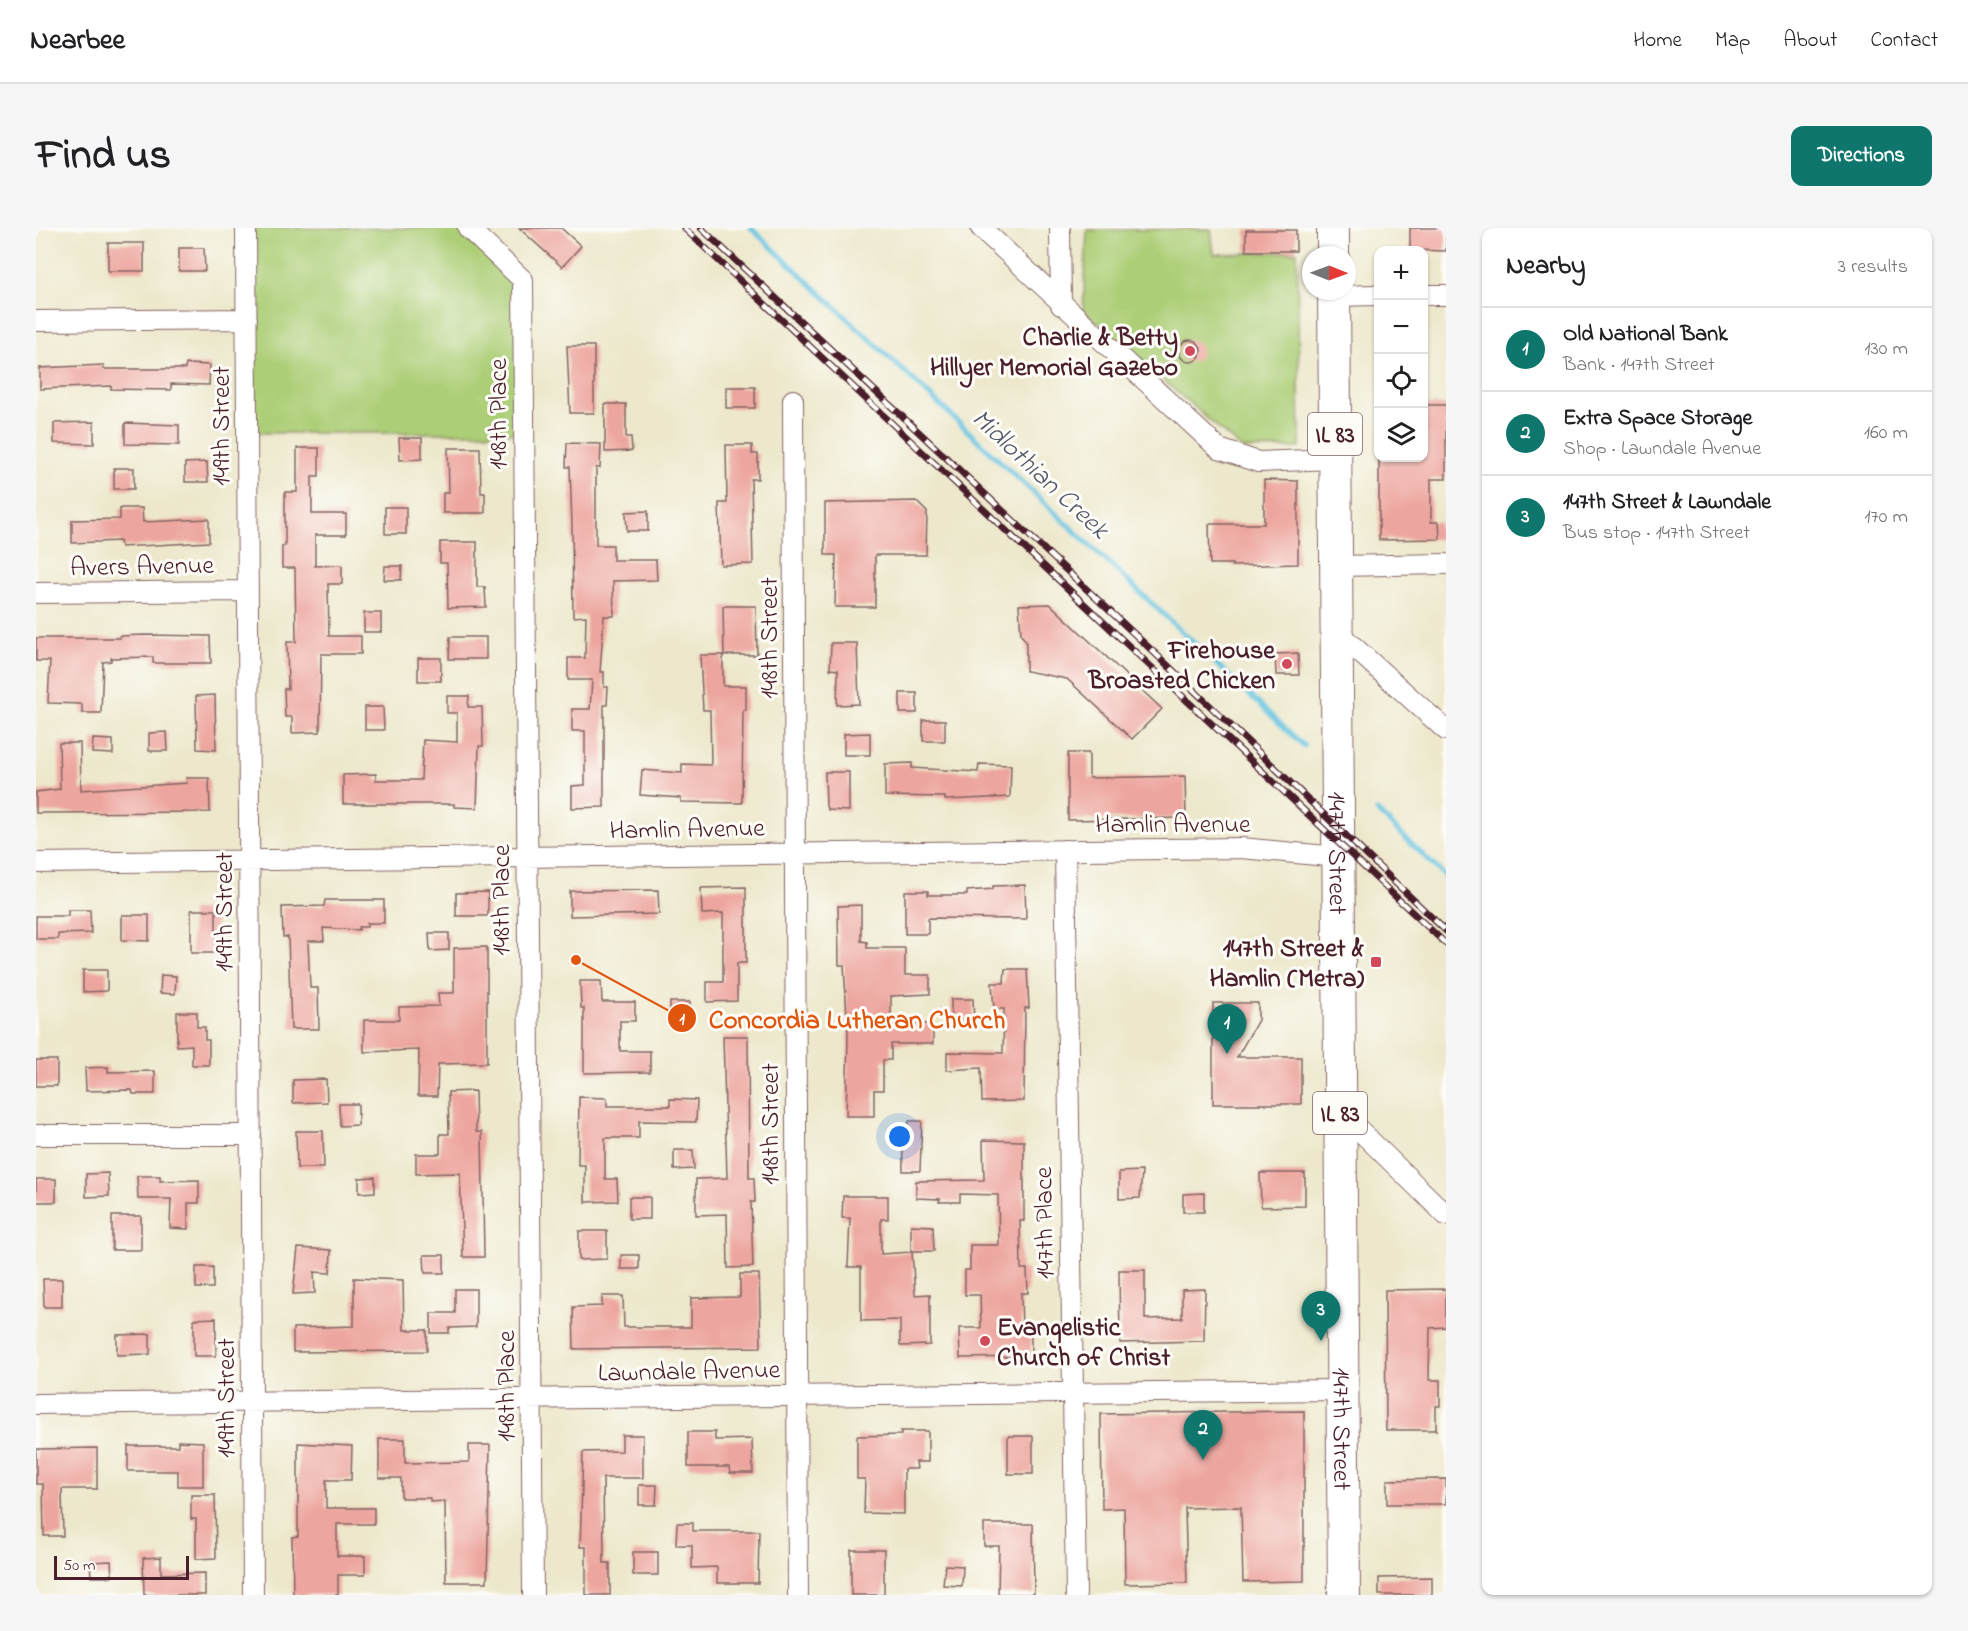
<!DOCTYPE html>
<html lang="en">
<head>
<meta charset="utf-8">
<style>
  :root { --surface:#fff; --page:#f6f6f6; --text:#202124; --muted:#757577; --line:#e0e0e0; --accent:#0f766e }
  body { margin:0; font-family:"Indie Flower",sans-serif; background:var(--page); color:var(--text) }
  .controls { position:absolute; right:18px; top:18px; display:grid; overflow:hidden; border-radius:12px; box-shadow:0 2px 4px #0004 }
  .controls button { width:54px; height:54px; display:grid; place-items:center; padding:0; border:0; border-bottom:2px solid var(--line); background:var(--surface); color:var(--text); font:30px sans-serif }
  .compass { position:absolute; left:1266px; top:18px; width:54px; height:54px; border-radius:50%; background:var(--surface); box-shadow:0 2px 4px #0004; rotate:91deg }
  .scale { position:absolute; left:18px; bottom:15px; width:135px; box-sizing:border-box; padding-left:6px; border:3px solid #4a1f2b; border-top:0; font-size:16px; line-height:21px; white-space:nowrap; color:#4a1f2b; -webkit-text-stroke:4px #fdfcf7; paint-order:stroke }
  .you { position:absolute; left:864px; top:909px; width:21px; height:21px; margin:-15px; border:4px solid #fff; border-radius:50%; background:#1a73e8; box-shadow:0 0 0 9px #1a73e833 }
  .badge { display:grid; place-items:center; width:39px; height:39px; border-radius:50%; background:var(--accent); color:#fff; font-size:20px; font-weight:700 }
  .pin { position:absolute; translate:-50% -50px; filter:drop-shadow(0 2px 3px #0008) }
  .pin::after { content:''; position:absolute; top:32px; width:21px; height:18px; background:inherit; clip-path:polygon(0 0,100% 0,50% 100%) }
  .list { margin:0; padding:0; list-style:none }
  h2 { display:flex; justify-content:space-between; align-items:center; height:78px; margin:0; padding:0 24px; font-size:26px }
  h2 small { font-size:20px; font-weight:400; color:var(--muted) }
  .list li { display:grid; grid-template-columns:39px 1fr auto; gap:18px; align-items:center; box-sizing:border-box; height:84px; padding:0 24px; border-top:2px solid var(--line) }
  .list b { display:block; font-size:22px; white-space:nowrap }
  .list p { margin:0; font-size:20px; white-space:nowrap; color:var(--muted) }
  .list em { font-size:20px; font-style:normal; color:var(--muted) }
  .icon { flex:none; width:33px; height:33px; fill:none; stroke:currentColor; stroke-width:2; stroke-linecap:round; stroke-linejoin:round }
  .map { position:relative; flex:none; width:1410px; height:1367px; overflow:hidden; border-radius:12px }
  header { display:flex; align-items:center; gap:36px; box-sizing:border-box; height:84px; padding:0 30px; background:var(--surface); border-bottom:2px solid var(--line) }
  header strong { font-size:28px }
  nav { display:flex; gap:33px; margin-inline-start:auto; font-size:21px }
  .intro { display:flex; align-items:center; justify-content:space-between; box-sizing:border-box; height:144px; padding:0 36px }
  h1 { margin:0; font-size:42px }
  .button { padding:15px 27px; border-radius:12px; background:var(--accent); color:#fff; font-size:21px; font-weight:700 }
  main { display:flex; gap:36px; padding:0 36px }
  aside { flex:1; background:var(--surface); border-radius:12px; box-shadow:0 2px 4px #0004 }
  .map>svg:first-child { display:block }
</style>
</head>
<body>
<header>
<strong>Nearbee</strong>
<nav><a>Home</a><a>Map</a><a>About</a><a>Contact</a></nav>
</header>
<div class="intro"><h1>Find us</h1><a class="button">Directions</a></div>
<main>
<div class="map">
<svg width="1410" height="1367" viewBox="0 0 1410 1367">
  <rect width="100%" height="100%" fill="#fdfcf7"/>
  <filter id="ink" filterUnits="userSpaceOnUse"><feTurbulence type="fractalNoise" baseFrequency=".0167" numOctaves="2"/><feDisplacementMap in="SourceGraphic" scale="12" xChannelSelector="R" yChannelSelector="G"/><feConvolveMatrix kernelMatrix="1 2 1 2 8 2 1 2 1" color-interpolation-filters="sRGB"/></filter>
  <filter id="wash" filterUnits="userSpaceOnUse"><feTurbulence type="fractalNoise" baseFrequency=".008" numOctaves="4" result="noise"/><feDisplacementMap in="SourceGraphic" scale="24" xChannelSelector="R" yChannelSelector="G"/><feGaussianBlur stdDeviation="1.35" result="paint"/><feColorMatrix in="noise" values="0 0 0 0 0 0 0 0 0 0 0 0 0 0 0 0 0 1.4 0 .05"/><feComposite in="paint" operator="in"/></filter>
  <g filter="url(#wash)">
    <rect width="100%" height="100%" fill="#ede8cc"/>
    <path fill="#acce76" stroke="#7b7650" stroke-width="1.5" d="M210 0H432L487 52 488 205H211Z
      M1175 1 1178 26 1261 24 1264 220 1206 221 1047 82 1051 2Z"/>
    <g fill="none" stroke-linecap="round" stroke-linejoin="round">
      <path stroke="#62c2e0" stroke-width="5" d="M715 0 1268 518
        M1341 583 1410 649"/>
    </g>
    <g id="blocks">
      <path fill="#eda69f" d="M483 0H525L545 18 526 39Z
        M1374 0H1410V23L1374 22Z
        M1210 2H1260V23H1210Z
        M72 15H108V43H72Z
        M143 20H168L169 43H143Z
        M1143 123a11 11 0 1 1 22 0a11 11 0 1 1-22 0Z
        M531 118H558V185H534Z
        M150 136 174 137 173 157 135 156V162L75 161V158L4 161V140L67 137V141H149Z
        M690 159H719V180H690Z
        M569 176H590V209H595L596 223 569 224Z
        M1388 177H1410V251H1395V294H1403L1404 311 1343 312V230H1388Z
        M58 194V216L18 215V195Z
        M89 195 143 197V217L89 216Z
        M363 210H386V231L364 232Z
        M531 215 565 216 564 240H560V317H577V332H620L621 352 577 353 578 388H568L564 444H568V459H572L571 477H568V579L536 580V558L549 557V503H536V481H554L556 452H532V430H549L550 388 537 389 536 298 534 239H530Z
        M690 217H716V226H722V251H715L717 336 685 337 683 275H691Z
        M261 220H283V248H276V286H310V307H279V338L306 337V356H292L293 408H325V426H285L284 504 256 505V489H249L248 461H252L251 414H260L259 340H246V318H249V264H261Z
        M412 220H444L445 265H449V285H407V265H413Z
        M171 234 172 254H149V235Z
        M78 240H98V261H78Z
        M1228 252 1262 253V336L1196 338V336H1174L1173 296H1228Z
        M880 273 891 284 890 327H839V379H799L800 327H789V275Z
        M349 279H370V306H349Z
        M84 280H106L107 294 173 291V314L85 319 84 313 36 315V292L84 291Z
        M612 283V303H591L590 284Z
        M404 314H441V359H449L450 379 412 380 411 335H404Z
        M349 338H366L365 352H348Z
        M1014 376 1126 481 1096 511 1031 451 990 443V413L985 407 983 377Z
        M687 378H720L721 427H688Z
        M328 385H345V404H328Z
        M108 407 174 408 175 435H117V429L75 430V433L67 434 65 485H46V476L12 475 14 433H0V410H84V408Z
        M414 409H450V431H413Z
        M795 415H821L823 476 801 477 802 442 794 441Z
        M1262 425 1263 447H1240L1239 426Z
        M664 427H687V458H710V482H707L706 575 645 574V570L604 567 606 542 646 545V536L675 537 674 482H667Z
        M382 430H405V453H382Z
        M864 465H881V485H864Z
        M179 467 180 522 161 521 160 468Z
        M411 468H433L432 479H446L447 518H443L441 580 418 579V576H307V547L340 546V552H385L387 512 421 514V485H411Z
        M329 479H347L348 502H329Z
        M887 492H909V513H887Z
        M131 504 132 523H113V505Z
        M834 505V527H808V506Z
        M57 511 77 512V526L56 525Z
        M23 515H44L45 562 151 555 150 550H173L174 584 0 585V564L24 561Z
        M1032 525H1053V550L1149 548 1150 590 1032 592Z
        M876 535V540L942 544 943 536 975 537 974 569 909 572V569L849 568V536Z
        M789 544H813V583L792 582 790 578Z
        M989 657 990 691 892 690V706H869V663H892V667H931V663L957 661V658Z
        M710 659V735H701V773L671 774V754H687V685L666 686 665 660Z
        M622 662 623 686 534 688V663Z
        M452 664V688H420V665Z
        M289 672H348V695H331V699H323V702L287 700 288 713H272L274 760H282L283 801H255L252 709H247L246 679 288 678Z
        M825 677V713L831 714V720H869V747H894V766L855 768V796H897V816H855V832H847V862H838V888H810L812 807 808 737H803L802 678Z
        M32 682H54L55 705 22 706V711H0V688H32Z
        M155 682H180V725H155Z
        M86 687H113V713L86 712Z
        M393 705H413V722L394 723Z
        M451 719V835L402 836 401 868H382L383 822 328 824V792H363V779L403 778 402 765H418V720Z
        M969 741H991L993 780H989L988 873 946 874 945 840 911 842V824L967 825 968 781H958L956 755H968Z
        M47 742H71V763L47 764Z
        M125 747 140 748 139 766 124 765Z
        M544 753H565L566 774H599V793H584V823H614V844L548 845V780H545Z
        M915 771H937L938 794 915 795Z
        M634 774H654V796H634Z
        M1177 775H1222V792L1201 829H1265V876H1177Z
        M141 784H161V799H169V812H173V837H156V817L141 818Z
        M687 808H712L713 950H718L719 974H715L717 1039 692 1040 691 986 660 987V951L691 950Z
        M0 832H21V858H0Z
        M72 839V844L119 843V866H97L96 862 50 863 49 840Z
        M290 851 291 874 257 875V852Z
        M439 863 440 904H446L448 1029H427L424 945 380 946V926H404V906H413L412 864Z
        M543 869 571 870V878H634V871L661 872 660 894 603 893V910H569V951H581L582 973 549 974V937H542Z
        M303 876H322V897L304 898Z
        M873 893H886L884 943H867L866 896H873Z
        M260 903H287L288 940H261Z
        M947 912 988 913V993H984L985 1041H991L992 1065H985L986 1100H995V1129L924 1130 923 1100H945L944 1067H929V1042H934V1017H963L962 967 924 966V974H903L904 971 880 970V953L948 952Z
        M638 922H657L658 941 638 942Z
        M1106 943 1104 970 1083 971V944Z
        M72 945 73 968 50 969V946Z
        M1224 945H1269V978L1225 979Z
        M101 948H124V953L163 952V975H152V1001L134 1000 135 971H102Z
        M339 949V964L323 965V950Z
        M0 951H20V974H0Z
        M1168 965V984H1147V966Z
        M807 968H852V991H845V1026L876 1024 879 1067 894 1066V1117L864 1118V1092L825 1093V1039H812L814 990H806Z
        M593 969H614V991H593Z
        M76 988H105V1022H76Z
        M875 997 897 998 898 1023H875Z
        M543 1003H571V1031L543 1032Z
        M262 1020 295 1022 294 1045 278 1044 279 1065 257 1066Z
        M388 1027H408V1045H389Z
        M585 1027H603V1041H585Z
        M160 1039H177V1060H160Z
        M1083 1042H1109V1091L1146 1090V1062L1169 1061 1168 1113 1084 1115Z
        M704 1046H723L725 1119 538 1121 537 1079 566 1078V1068H587L588 1099H655V1070L704 1069Z
        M318 1050 367 1052 368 1102H391V1123L257 1124V1100L318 1098Z
        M7 1051H26V1079H8Z
        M419 1061H440V1099L413 1100V1105H395V1085H419Z
        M1410 1061V1099L1394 1100 1393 1152H1404V1178H1400V1202H1350L1349 1062Z
        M180 1090V1128H158V1091Z
        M114 1106V1126L81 1127V1107Z
        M1268 1183V1353L1207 1354 1205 1279 1149 1280 1151 1355 1089 1356 1088 1280 1066 1281 1065 1186Z
        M865 1203H892V1234H880L881 1241H868V1286L828 1285 829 1251H821V1208L865 1207Z
        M652 1204H679V1212L716 1211 717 1245H694L693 1239H652Z
        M586 1207H607V1250H567L568 1335H574V1367H550V1319H544L547 1224 586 1223Z
        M972 1208H997V1246H972Z
        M343 1211H369V1235L433 1234V1217H454L451 1354H410L409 1273 394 1274V1270H365V1250H343Z
        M142 1213 167 1214V1258H142V1243H92V1218H142Z
        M262 1215 316 1218 315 1252H290V1280H338V1296H301V1328H329V1347H302V1367H257L256 1309 262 1308Z
        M61 1220V1261H26L27 1308H8L7 1256H0V1221Z
        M1410 1251V1276H1351V1252Z
        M603 1257H621L620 1277H603Z
        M155 1267H179L180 1330 160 1331V1291H155Z
        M641 1295H657V1303H723L722 1355H681V1339L656 1340V1317H640Z
        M948 1296H997L998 1366H962L963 1318H948Z
        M815 1322H848V1367H815Z
        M597 1324H622V1347H597Z
        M125 1329V1346L169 1345V1367H108L107 1330Z
        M75 1333 76 1349H55L54 1334Z
        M909 1337 927 1338 926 1358 907 1357Z
        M1396 1349V1367H1343V1350Z"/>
    </g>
  </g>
  <g filter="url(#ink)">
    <use href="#blocks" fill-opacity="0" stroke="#836563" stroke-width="1.5"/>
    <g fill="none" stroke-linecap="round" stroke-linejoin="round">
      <g stroke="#836563" stroke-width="22">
        <path id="street" d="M210 0 217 1367
          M432 0 487 52 497 1367
          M945 0 1183 221 1222 234 1299 231
          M1024 0 1025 77
          M1388 67H1410
          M1298 68 1342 67
          M0 93 211 91
          M757 172 762 1367
          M1300 338 1410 336
          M0 365 212 363
          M1300 403 1410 502
          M1029 622 1040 1367
          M0 635 1205 620 1302 629
          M1304 883 1410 987
          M0 907H215
          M0 1176 1306 1162"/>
      </g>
      <g stroke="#836563" stroke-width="34">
        <g id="primary">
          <path d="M1297 0V27"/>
          <path id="s1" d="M1298 63 1308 1367"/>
        </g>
      </g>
      <use href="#street" stroke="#fff" stroke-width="20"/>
      <use href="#primary" stroke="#fff" stroke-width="32"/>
      <g stroke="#4a1f2b" stroke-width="7">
        <path id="rail" d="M648 0 1410 716
          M665 0 1124 430 1410 703"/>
      </g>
      <use href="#rail" stroke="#fdfcf7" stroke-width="4.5" stroke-dasharray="14" stroke-linecap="butt"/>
    </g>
  </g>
  <g fill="#d1495b" stroke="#fdfcf7" stroke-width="2">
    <circle cx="1154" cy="123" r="6"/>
    <circle cx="1251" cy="436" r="6"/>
    <rect x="1334" y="728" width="12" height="12" rx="3"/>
    <circle cx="949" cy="1113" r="6"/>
  </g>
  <g text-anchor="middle" stroke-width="6" stroke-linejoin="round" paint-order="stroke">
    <g fill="#fdfcf7" stroke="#806168" stroke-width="1.5">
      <rect x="1272" y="185" width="54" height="42" rx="4.5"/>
      <rect x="1277" y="864" width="54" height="42" rx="4.5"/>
    </g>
    <g font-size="24" font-weight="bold" fill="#4a1f2b">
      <text x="1299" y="214">IL 83</text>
      <text x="1304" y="893">IL 83</text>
    </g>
    <g font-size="26" font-weight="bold" fill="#4a1f2b" stroke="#fdfcf7" text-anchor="end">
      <text x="1142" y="117">Charlie &amp; Betty<tspan x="1142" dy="30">Hillyer Memorial Gazebo</tspan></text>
      <text x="1239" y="430">Firehouse<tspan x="1239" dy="30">Broasted Chicken</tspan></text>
      <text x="1328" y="728">147th Street &amp;<tspan x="1328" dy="30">Hamlin (Metra)</tspan></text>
      <text x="961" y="1107" text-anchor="start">Evangelistic<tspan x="961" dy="30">Church of Christ</tspan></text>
    </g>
    <g font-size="26" fill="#4a1f2b" stroke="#fdfcf7">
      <text transform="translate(461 186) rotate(-90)" y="9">148th Place</text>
      <text transform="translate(184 198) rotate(-90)" y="9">149th Street</text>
      <text transform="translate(106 337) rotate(-1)" y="9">Avers Avenue</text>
      <text transform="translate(732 410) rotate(-90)" y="9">148th Street</text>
      <text x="1137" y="604">Hamlin Avenue</text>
      <text transform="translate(651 600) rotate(-1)" y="9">Hamlin Avenue</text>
      <text dy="9" stroke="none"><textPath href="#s1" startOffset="562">147th Street</textPath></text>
      <text transform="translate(464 672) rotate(-90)" y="9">148th Place</text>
      <text transform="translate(187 684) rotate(-90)" y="9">149th Street</text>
      <text transform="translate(733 896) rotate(-90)" y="9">148th Street</text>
      <text transform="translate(1007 995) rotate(-91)" y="9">147th Place</text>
      <text transform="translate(653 1142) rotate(-1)" y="9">Lawndale Avenue</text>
      <text transform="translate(469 1158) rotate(-90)" y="9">148th Place</text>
      <text transform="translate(189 1170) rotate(-90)" y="9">149th Street</text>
      <text dy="9" stroke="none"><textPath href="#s1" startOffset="1138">147th Street</textPath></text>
    </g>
    <g font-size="27" font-style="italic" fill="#52586a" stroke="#fdfcf7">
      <text transform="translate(1005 245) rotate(43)" y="9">Midlothian Creek</text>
    </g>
  </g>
  <path fill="none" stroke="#e0560e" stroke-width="2" d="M540 732L646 790"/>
  <g fill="#e0560e" stroke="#fdfcf7" stroke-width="2">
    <circle cx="540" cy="732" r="6"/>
    <circle cx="646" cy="790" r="15"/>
  </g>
  <g font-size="18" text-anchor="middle" font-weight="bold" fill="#fff">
    <text x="646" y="796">1</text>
  </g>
  <g font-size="27" text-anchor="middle" font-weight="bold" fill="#e0560e" stroke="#fdfcf7" stroke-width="6" stroke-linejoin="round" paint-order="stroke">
    <text x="821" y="800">Concordia Lutheran Church</text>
  </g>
</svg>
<div class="controls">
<button>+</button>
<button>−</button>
<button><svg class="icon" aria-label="locate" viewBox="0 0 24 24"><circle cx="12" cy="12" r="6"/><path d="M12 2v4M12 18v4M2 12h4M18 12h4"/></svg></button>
<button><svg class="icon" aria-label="layers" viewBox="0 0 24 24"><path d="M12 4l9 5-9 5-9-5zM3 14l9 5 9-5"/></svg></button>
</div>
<svg class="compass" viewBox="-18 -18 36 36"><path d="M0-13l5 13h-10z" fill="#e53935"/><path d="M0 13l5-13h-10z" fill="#757577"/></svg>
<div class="scale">50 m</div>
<div class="you"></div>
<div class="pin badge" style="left:1191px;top:826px">1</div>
<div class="pin badge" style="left:1167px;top:1232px">2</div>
<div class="pin badge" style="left:1285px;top:1113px">3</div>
</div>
<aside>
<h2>Nearby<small>3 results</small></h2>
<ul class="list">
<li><span class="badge">1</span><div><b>Old National Bank</b><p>Bank · 147th Street</p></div><em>130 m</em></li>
<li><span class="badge">2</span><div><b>Extra Space Storage</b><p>Shop · Lawndale Avenue</p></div><em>160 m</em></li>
<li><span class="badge">3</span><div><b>147th Street &amp; Lawndale</b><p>Bus stop · 147th Street</p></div><em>170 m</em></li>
</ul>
</aside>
</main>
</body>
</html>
